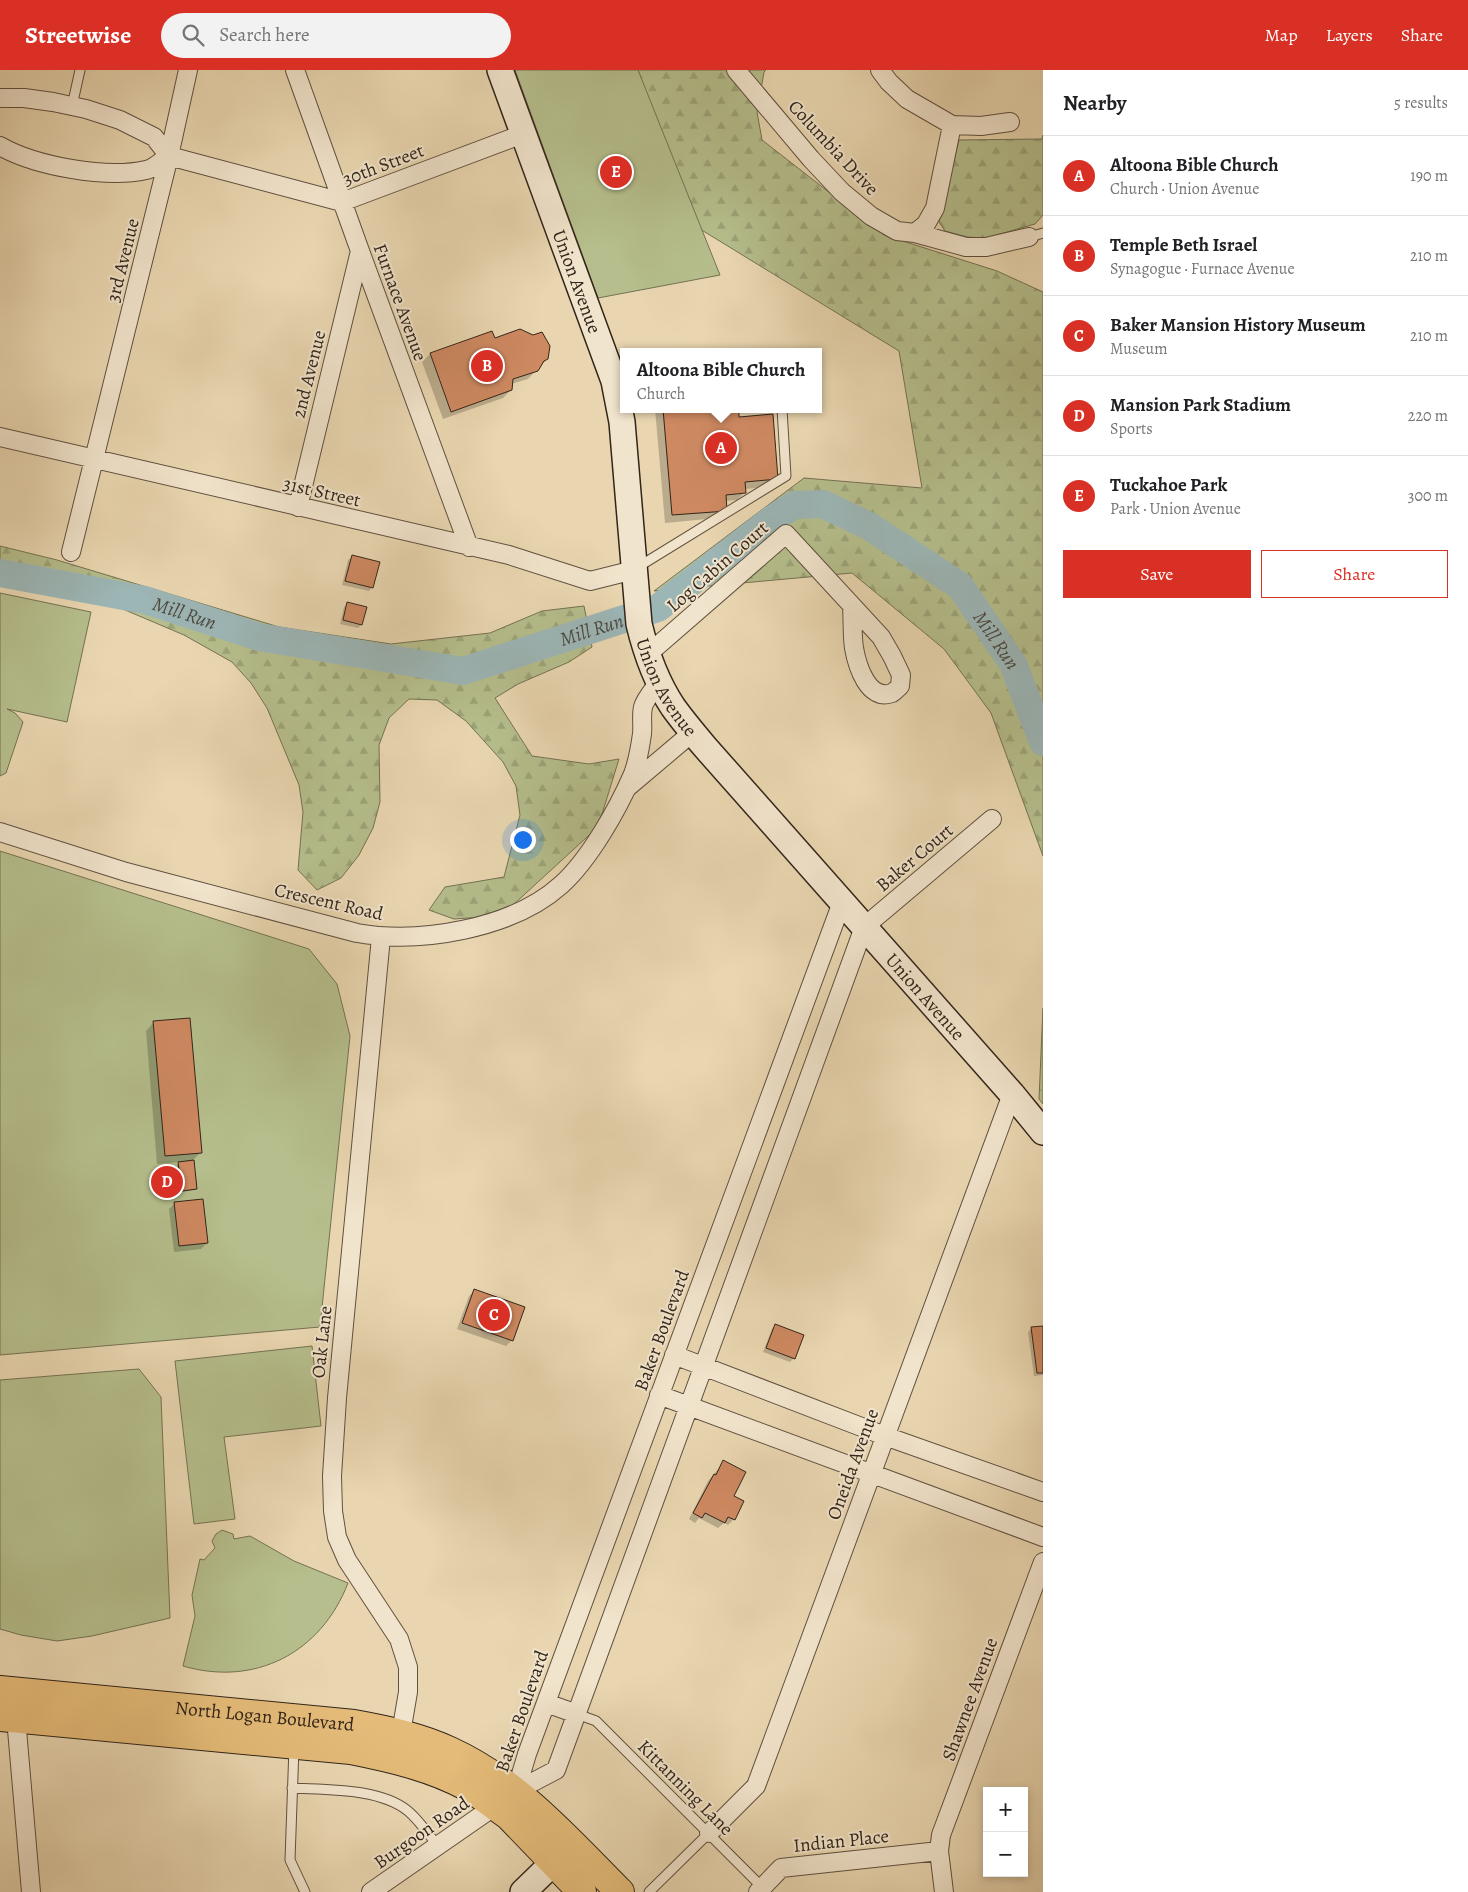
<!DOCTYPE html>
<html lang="en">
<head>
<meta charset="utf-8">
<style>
  :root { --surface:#fff; --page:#f2f2f2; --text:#202124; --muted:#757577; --line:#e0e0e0; --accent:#d93025 }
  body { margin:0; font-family:Alegreya,serif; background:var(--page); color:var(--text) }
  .controls { position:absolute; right:15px; bottom:15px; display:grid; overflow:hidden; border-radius:0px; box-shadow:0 2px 8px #0003 }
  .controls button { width:45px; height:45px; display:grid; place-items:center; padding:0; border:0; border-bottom:1px solid var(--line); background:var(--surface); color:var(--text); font:25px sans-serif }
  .you { position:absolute; left:522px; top:769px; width:18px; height:18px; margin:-12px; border:4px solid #fff; border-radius:50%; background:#1a73e8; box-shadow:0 0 0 8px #1a73e833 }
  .badge { display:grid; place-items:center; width:32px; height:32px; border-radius:50%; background:var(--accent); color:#fff; font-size:16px; font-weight:700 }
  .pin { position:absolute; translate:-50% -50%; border:2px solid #fff; box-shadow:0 1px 5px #0006 }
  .popup { position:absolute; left:620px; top:278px; width:202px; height:65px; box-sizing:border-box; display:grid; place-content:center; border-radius:0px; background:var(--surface); filter:drop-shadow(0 1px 4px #0005); font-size:16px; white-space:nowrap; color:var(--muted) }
  .popup b { font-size:19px; color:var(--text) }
  .popup::after { content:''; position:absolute; left:50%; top:100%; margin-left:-10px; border:10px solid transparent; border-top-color:var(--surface) }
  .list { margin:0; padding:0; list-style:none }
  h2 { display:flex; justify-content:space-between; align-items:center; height:65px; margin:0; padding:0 20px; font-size:21px }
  h2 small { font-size:16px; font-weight:400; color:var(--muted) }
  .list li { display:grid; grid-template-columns:32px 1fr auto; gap:15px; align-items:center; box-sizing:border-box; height:80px; padding:0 20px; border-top:1px solid var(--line) }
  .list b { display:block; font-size:19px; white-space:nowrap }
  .list p { margin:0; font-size:16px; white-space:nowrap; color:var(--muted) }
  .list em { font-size:16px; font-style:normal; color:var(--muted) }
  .actions { display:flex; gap:10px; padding:15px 20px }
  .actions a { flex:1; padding:11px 0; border:1px solid var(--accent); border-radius:0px; text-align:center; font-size:18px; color:var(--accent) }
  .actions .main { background:var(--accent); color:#fff }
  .icon { flex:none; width:28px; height:28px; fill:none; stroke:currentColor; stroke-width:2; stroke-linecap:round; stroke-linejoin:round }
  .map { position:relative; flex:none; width:1043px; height:1822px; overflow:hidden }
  header { display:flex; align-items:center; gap:30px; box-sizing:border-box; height:70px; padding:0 25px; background:var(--accent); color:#fff }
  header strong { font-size:24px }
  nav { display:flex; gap:28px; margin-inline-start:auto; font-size:18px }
  .search { width:350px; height:45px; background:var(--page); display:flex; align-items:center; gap:12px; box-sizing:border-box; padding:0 18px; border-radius:28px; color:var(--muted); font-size:19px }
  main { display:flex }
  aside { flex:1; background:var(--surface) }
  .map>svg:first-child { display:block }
</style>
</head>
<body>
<header>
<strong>Streetwise</strong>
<div class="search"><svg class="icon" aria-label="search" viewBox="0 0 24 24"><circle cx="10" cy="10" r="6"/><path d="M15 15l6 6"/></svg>Search here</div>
<nav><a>Map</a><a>Layers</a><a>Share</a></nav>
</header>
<main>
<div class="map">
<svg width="1043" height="1822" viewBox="0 0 1043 1822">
  <defs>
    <pattern id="forest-firs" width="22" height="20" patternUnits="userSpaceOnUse" patternTransform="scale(1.25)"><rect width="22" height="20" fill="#b5be8c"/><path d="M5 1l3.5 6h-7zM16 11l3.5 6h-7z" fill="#9ca378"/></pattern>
  </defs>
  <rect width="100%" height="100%" fill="#e9d6b0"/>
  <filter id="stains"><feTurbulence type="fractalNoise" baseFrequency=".004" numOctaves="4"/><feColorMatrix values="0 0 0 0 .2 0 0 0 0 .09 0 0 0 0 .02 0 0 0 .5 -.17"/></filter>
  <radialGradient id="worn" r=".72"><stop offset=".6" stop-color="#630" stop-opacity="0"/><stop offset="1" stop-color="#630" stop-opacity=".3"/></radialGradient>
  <path fill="url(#forest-firs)" stroke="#747253" d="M543 0H766L764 2 757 42 762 70 884 165 997 201 1043 222V786L991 643 944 579 852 503 654 521 804 408 922 418 899 281 700 159Z
    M1043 65V145L1035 154 986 168 967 167 945 161 939 152 959 70 1042 69Z
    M0 476 57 490 279 557 391 574 490 563 542 541 584 536 592 577 569 592 518 614 495 628 532 686 589 694 619 689 598 757 513 835 482 847 454 849 429 840 445 817 504 807 520 745 516 716 503 692 466 651 437 630 409 629 389 648 379 675 380 732 373 758 359 785 341 808 317 820 298 800 303 742 299 715 267 638 251 613 232 592 184 565 111 534 0 512Z
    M1043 938V1034L1039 1029Z"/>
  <path fill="#b5be8c" stroke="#747253" d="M515 0H638L720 205 598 228Z
    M0 523 91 542 67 652 7 639 15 643 23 652 6 703 0 706Z
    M0 781 309 879 337 914 350 966 320 1257 0 1285Z
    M312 1276 321 1356 224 1367 235 1449 194 1454 175 1291Z
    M139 1299 161 1327 170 1548 92 1566 57 1571 21 1565 0 1559V1310Z
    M222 1460 233 1464 234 1469 250 1466 294 1491 348 1513C321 1583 255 1617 183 1596L195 1546 192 1525 200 1489 204 1490 215 1478 212 1471 216 1464Z"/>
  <path fill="#0003" d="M492 262 494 269 547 289 528 309 511 314V320L503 328 443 349 422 292 430 284Z
    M655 339H729L730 342 738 349 777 409 769 417 744 419V423L737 430 725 431 718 448 665 453Z
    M352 487 372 517 369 521 342 515 348 490Z
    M348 533 361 555 358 558 340 554 344 537Z
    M153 953 201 1082 192 1091 196 1119 194 1120 181 1122 177 1095 180 1092 157 1094 146 961Z
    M175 1133 207 1173 201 1179 174 1182 169 1139Z
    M475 1220 512 1270 506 1276 457 1259 469 1226Z
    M776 1255 794 1288 790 1292 763 1282 772 1259Z
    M1043 1257V1305L1034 1306 1028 1262 1031 1259Z
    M724 1392 732 1426 734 1449 728 1455 724 1453 718 1458 699 1448 695 1453 689 1449 708 1411Z"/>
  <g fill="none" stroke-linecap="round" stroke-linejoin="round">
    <path stroke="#9cb6b6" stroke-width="28" id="s1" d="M0 503 145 530 259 567 463 601 658 538 771 450 794 435 823 434 869 456 960 516 1013 594 1043 672"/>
  </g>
  <path fill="#ce8961" stroke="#32251a" d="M520 259 533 265 542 262 550 276 548 289 544 291 538 301 513 309 512 320 451 342 430 283 492 261 495 268Z
    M663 339 739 340V347L773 344 778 409 745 412 746 423 726 425 727 441 672 445Z
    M352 485 380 492 373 518 345 511Z
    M347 532 367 537 362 555 343 550Z
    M190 948 202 1083 165 1086 153 951Z
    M194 1090 197 1119 182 1121 178 1092Z
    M203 1129 208 1173 179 1176 174 1132Z
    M474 1219 525 1237 513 1271 462 1253Z
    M775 1254 804 1265 795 1289 766 1278Z
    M1043 1256V1303H1037L1031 1257Z
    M723 1390 746 1402 734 1426 744 1431 735 1450 728 1447 725 1453 705 1443 702 1448 693 1443 714 1404 716 1405Z"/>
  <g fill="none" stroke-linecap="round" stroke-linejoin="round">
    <g stroke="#605140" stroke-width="11">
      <path id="lane" d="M72 36 80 0
        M1029 167 1043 163
        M638 497 786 406 782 339
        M577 1644 596 1651 763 1818
        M294 1677 290 1790 305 1822
        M292 1718C327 1720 380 1718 408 1741 419 1750 428 1764 438 1776
        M649 1822 709 1763"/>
    </g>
    <g stroke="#605140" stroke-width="20">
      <path id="street" d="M295 0 360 181 469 477
        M736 0 811 89 842 122 871 146 897 161 915 163 966 177H986L1029 167
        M880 0 889 12 907 29 952 55 981 56 1010 52
        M0 28H24L53 32 86 39 120 50 154 67 169 86 342 132 523 64
        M0 76C35 96 106 109 146 100 154 99 162 90 169 86
        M915 163 926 154 935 138 952 55
        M0 367 509 485 590 511 634 500
        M298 437 360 181
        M71 482 169 86 188 0
        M648 584 786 464 881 567 892 586 901 605 900 616C898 618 894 622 892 623 868 632 857 595 854 578 852 565 853 550 852 536
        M628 717 693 662
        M0 762 126 802 357 863C420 874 512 859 561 815 589 790 618 739 633 704 638 691 640 678 642 664 643 655 641 646 643 637 645 629 654 619 659 612
        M381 867 337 1328 332 1406 333 1441 337 1467 347 1490 399 1569 408 1597V1622L401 1663
        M674 1285 885 1366 1043 1422
        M659 1325 1043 1467
        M546 1633 577 1644
        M16 1648 31 1822
        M516 1721 556 1700 864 857 992 749
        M516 1721 527 1684 842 832
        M709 1763 756 1716 1012 1024
        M371 1822 495 1736
        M758 1822 781 1798 939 1781
        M944 1822 939 1781 941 1765 1043 1492"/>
    </g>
    <g stroke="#32251a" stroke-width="28">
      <g id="secondary">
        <path id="s2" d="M500 0 614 311 622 352 639 554C646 583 657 613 673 637 683 651 694 664 705 677L1012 1024 1043 1062"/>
        <path d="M523 1822 553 1793"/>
      </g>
    </g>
    <g stroke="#32251a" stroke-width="30">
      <g id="primary">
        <path id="s3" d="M0 1620 354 1654C387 1660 420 1667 450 1681 518 1712 568 1770 620 1822"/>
        <path d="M0 1647 351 1680C391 1688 431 1697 468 1717 482 1726 495 1736 509 1746L582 1822"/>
      </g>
    </g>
    <use href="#lane" stroke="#f1e4cc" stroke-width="9"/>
    <use href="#street" stroke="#f1e4cc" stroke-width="18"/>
    <use href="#secondary" stroke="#f1e4cc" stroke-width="25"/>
    <use href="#primary" stroke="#e4bb78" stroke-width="28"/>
  </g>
  <g text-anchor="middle" stroke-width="4" stroke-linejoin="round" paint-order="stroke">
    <g font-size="19" fill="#32251a" stroke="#f1e4cc">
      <text transform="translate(834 77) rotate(47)" y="7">Columbia Drive</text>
      <text transform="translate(383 94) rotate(-21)" y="7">30th Street</text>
      <text transform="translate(122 190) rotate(-76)" y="7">3rd Avenue</text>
      <text dy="7" stroke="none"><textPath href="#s2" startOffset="225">Union Avenue</textPath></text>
      <text transform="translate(401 232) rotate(70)" y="7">Furnace Avenue</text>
      <text transform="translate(308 304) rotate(-76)" y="7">2nd Avenue</text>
      <text transform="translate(322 421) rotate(13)" y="7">31st Street</text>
      <text transform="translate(717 496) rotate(-41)" y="7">Log Cabin Court</text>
      <text dy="7" stroke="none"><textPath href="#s2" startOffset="645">Union Avenue</textPath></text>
      <text transform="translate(914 787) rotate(-40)" y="7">Baker Court</text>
      <text transform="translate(329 831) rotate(13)" y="7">Crescent Road</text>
      <text dy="7" stroke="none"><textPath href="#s2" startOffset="1050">Union Avenue</textPath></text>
      <text transform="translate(661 1260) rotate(-70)" y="7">Baker Boulevard</text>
      <text transform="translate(321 1272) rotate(-84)" y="7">Oak Lane</text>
      <text transform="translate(852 1394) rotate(-70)" y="7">Oneida Avenue</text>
      <text transform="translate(969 1629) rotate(-70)" y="7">Shawnee Avenue</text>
      <text transform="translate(521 1641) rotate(-71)" y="7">Baker Boulevard</text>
      <text dy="7" stroke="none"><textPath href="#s3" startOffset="266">North Logan Boulevard</textPath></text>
      <text transform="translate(686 1717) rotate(45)" y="7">Kittanning Lane</text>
      <text transform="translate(421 1762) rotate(-35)" y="7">Burgoon Road</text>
      <text transform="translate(841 1770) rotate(-6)" y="7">Indian Place</text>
    </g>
    <g font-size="20" font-style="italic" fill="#4c4941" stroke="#f1e4cc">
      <text dy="7" stroke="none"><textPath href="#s1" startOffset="189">Mill Run</textPath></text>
      <text dy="7" stroke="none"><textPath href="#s1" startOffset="609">Mill Run</textPath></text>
      <text dy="7" stroke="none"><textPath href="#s1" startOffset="1104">Mill Run</textPath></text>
    </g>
  </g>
  <rect width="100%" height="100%" filter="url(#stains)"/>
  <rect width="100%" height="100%" fill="url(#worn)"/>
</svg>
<div class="controls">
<button>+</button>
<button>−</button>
</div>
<div class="you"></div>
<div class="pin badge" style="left:721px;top:378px">A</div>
<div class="popup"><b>Altoona Bible Church</b>Church</div>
<div class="pin badge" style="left:487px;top:296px">B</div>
<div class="pin badge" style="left:494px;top:1245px">C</div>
<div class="pin badge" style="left:167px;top:1112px">D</div>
<div class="pin badge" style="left:616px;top:102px">E</div>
</div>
<aside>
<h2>Nearby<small>5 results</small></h2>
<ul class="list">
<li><span class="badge">A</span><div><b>Altoona Bible Church</b><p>Church · Union Avenue</p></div><em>190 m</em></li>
<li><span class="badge">B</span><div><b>Temple Beth Israel</b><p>Synagogue · Furnace Avenue</p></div><em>210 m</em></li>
<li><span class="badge">C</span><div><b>Baker Mansion History Museum</b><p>Museum</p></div><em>210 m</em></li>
<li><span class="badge">D</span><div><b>Mansion Park Stadium</b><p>Sports</p></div><em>220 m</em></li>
<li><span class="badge">E</span><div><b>Tuckahoe Park</b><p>Park · Union Avenue</p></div><em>300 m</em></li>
</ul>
<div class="actions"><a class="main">Save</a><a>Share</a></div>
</aside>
</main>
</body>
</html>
